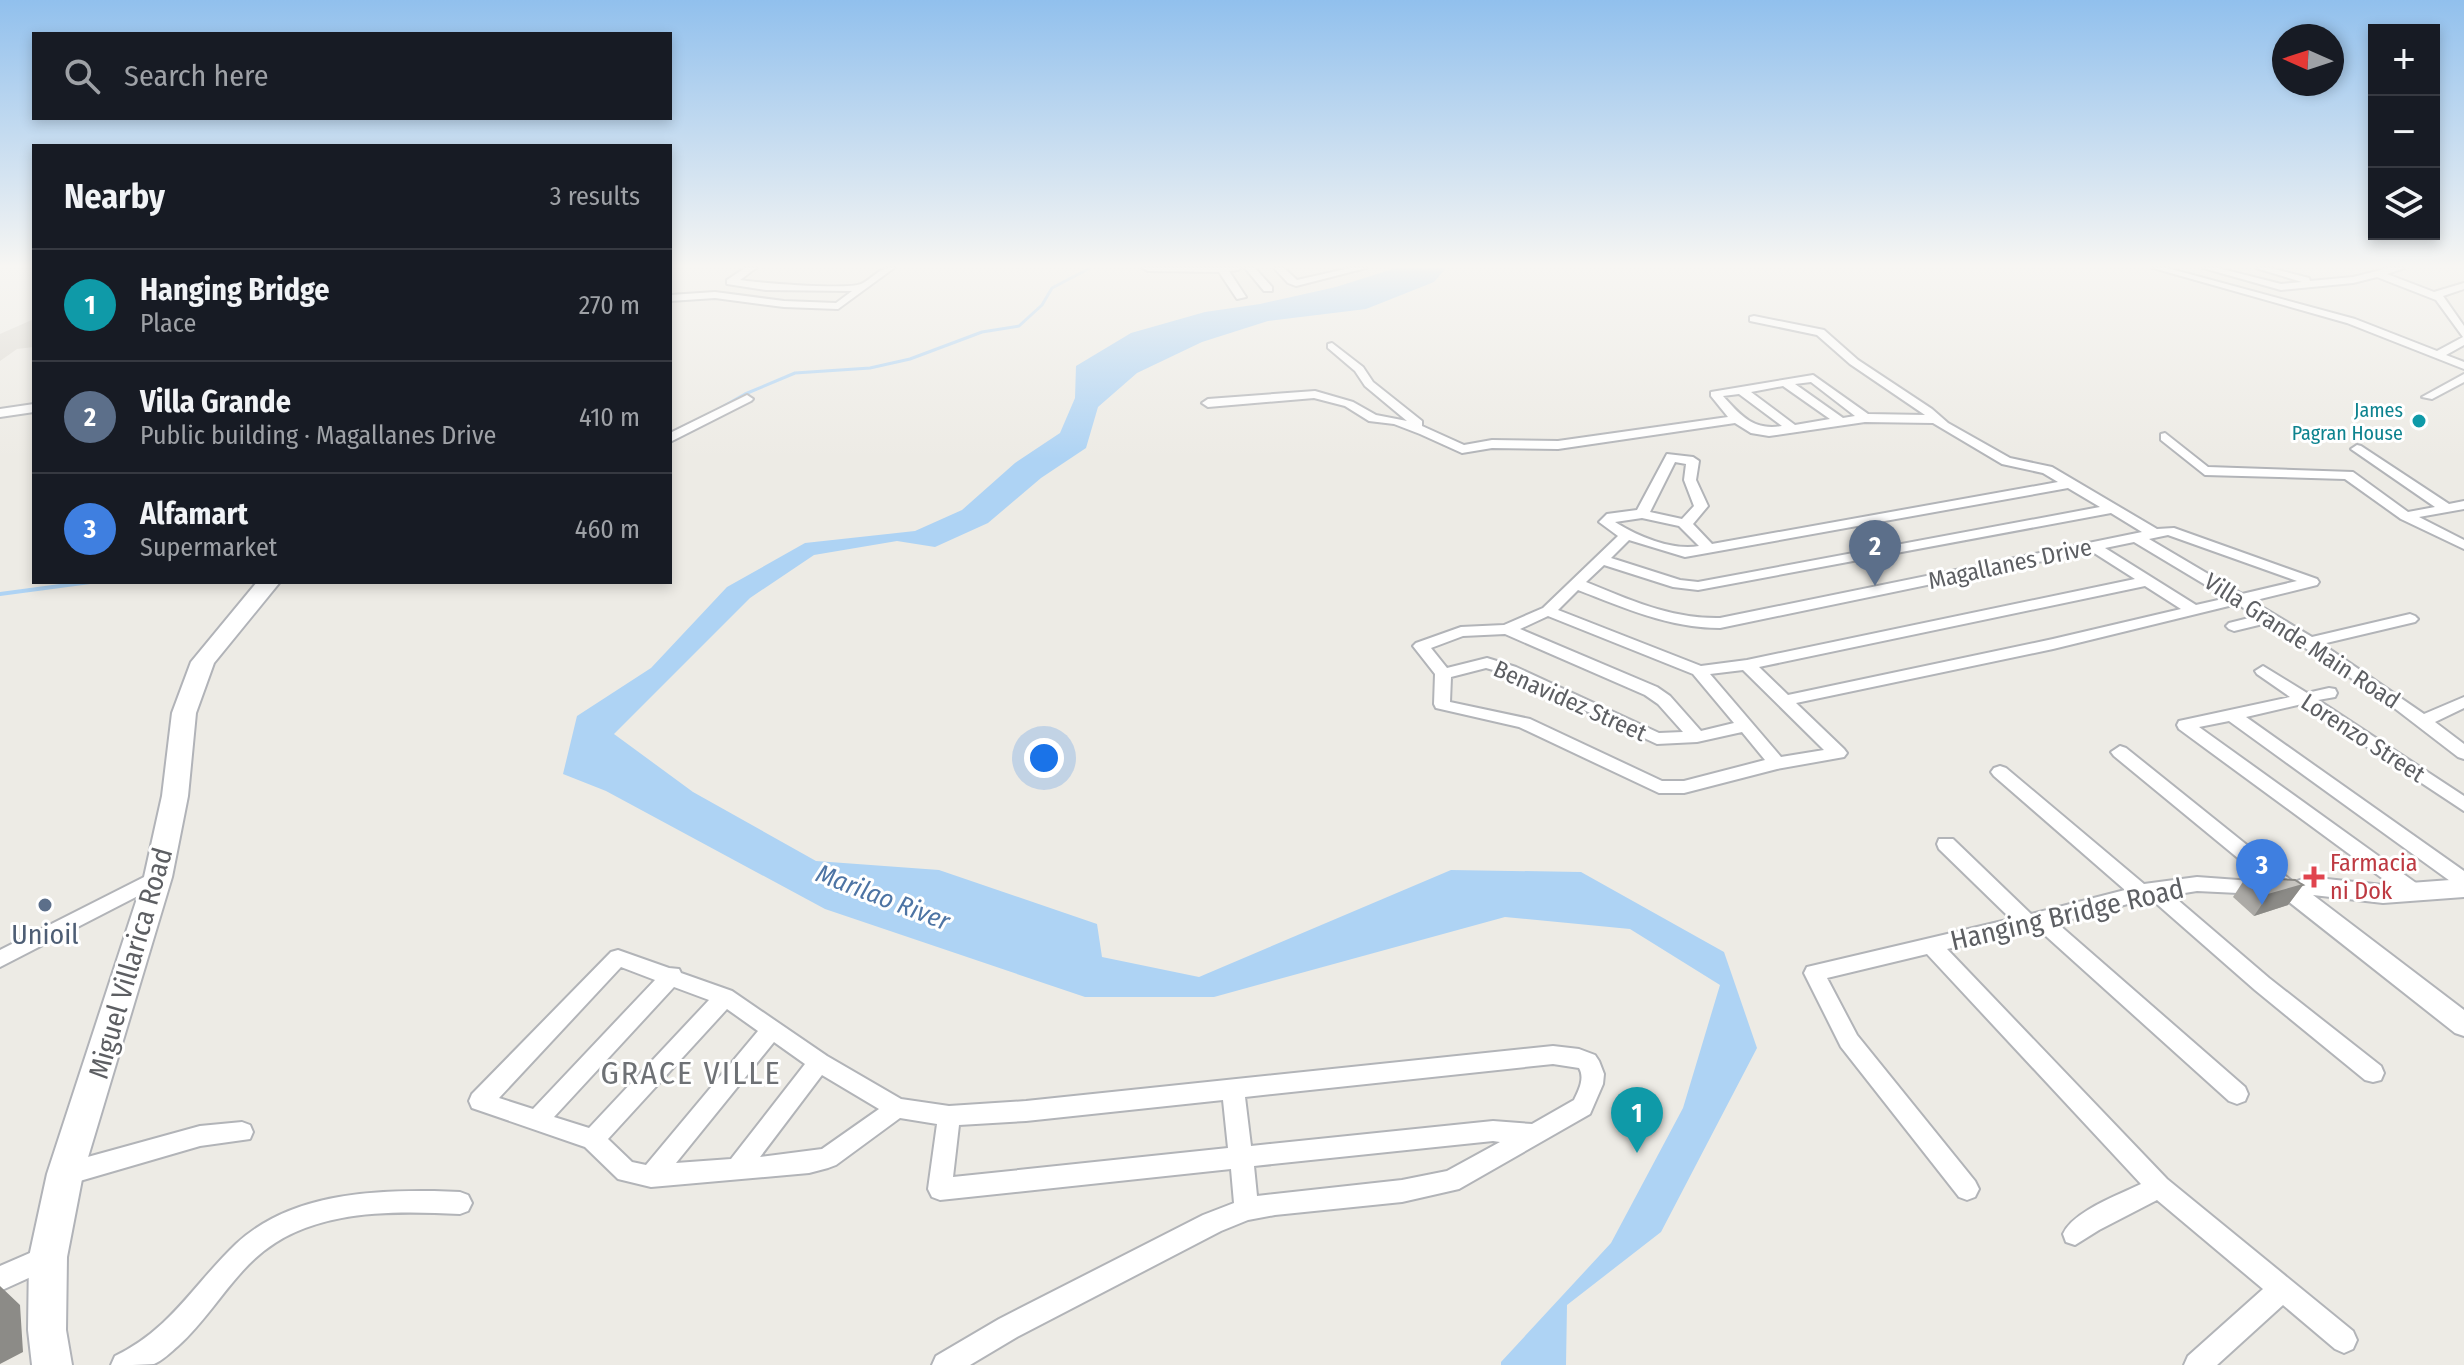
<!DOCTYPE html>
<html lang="en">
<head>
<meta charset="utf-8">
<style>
  :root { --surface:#171b24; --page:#20242c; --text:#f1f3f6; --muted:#9ea1a6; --line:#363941; --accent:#b45309 }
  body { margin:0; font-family:"Fira Sans Condensed",sans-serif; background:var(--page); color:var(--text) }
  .controls { position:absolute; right:24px; top:24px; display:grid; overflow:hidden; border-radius:0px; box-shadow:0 4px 12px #0003 }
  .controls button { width:72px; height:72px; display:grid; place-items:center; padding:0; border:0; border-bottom:2px solid var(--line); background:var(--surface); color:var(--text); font:40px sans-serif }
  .compass { position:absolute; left:2272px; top:24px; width:72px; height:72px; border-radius:50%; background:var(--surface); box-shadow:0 4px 12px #0003; rotate:273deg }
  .you { position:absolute; left:1044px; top:758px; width:28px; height:28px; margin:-20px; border:6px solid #fff; border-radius:50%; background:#1a73e8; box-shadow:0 0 0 12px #1a73e833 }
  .badge { display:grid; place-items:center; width:52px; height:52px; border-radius:50%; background:var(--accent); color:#fff; font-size:26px; font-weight:700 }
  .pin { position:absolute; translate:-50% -66px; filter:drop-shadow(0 2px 4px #0008) }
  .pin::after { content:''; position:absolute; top:42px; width:28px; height:24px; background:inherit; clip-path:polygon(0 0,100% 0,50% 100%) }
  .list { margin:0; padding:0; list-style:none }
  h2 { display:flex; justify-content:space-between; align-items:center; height:104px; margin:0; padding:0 32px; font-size:34px }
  h2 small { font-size:26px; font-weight:400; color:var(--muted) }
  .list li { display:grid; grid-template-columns:52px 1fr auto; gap:24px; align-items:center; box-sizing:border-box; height:112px; padding:0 32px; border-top:2px solid var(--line) }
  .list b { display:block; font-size:30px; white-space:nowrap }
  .list p { margin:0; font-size:26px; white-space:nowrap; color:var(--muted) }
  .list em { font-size:26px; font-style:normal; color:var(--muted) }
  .icon { flex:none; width:44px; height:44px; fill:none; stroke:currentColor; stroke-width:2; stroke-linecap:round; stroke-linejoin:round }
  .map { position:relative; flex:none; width:2464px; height:1365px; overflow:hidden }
  .search { position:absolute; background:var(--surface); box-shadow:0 4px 12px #0003; left:32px; top:32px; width:640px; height:88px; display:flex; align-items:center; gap:20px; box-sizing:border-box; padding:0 28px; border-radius:0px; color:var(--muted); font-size:30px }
  .panel { position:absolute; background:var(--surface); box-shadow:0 4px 12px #0003; left:32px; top:144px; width:640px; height:440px; border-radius:0px }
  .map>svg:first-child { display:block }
</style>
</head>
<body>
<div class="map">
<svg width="2464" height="1365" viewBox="0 0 2464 1365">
  <rect width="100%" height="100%" fill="#edebe5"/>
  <path fill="#dddad3" d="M34 319V347L17 349 0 361V334Z"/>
  <path fill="#aed3f4" d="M1396 268H1446L1434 282 1366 309 1268 321 1202 342 1137 373 1098 407 1086 448 1041 478 988 523 935 547 897 541 814 555 750 598 614 734 693 792 816 861 939 870 1097 924 1102 957 1199 977 1451 870 1581 872 1724 952 1757 1048 1661 1232 1567 1305 1566 1365H1501V1362L1611 1243 1683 1108 1720 985 1630 929 1505 917 1214 997H1085L825 909 606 791 563 774 577 716 651 668 727 587 805 543 915 531 962 510 1015 463 1060 433 1075 398 1076 366 1131 333 1205 312 1260 304 1336 287Z"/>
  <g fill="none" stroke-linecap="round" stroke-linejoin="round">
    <path stroke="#aed3f4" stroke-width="3" d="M717 410 745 394 795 373 870 368 910 359 982 332 1019 326 1042 305 1052 288 1090 268"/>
    <path stroke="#aed3f4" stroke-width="4" d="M0 594 90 582"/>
    <g stroke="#b2b4b8" stroke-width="4">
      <path id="minor" d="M745 268H756L740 280C759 283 847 290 861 284 874 278 878 267 894 268L838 309 784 307 715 298 670 301V295L715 292 784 301 836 303 852 291 766 290 727 284V280Z
        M1143 268H1240L1238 270 1229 271 1246 297 1237 299 1219 272 1148 271Z
        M1245 268H1255L1272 287V291H1264Z
        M1274 268H1284L1297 280 1350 268H1366L1296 286 1288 283Z
        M2153 268H2167L2355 319 2437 351 2463 337 2436 300 2377 277 2353 283 2281 290 2203 268H2218L2281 284 2302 282 2256 268H2270L2309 278 2310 281 2353 277 2389 268H2404L2387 274 2434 292 2464 283V289L2443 296 2464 326V345L2446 355 2464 362V369L2347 323Z
        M1754 316 1824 330 1858 360 1932 409 1948 423 2010 458 2052 467 2157 529 2174 528 2317 579 2319 582 2317 585 2252 601 2312 637 2410 614 2415 616 2418 619 2415 622 2322 644 2424 714 2464 697V708L2435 722 2464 744V759L2458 757 2380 697 2267 623 2234 631 2229 629 2226 626 2229 623 2257 616 2237 604 2053 649 1796 703 1844 749 1847 753 1844 757 1777 769 1684 793H1659L1519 727 1436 708 1434 704 1435 674 1413 646 1416 643 1461 627 1504 625 1543 608 1618 536 1599 522 1607 514 1637 510 1667 454 1693 457 1699 461 1696 480 1708 506 1693 524 1712 544 2058 482 2043 473 2002 464 1933 423 1865 422 1769 436 1751 433 1735 423 1558 449 1492 448 1462 453 1420 434 1394 424 1369 421 1345 406 1314 398 1208 407 1202 403 1208 399 1315 391 1353 402 1376 415 1407 421 1365 386 1355 371 1328 348V344L1332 343 1363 367 1373 382 1422 421V426L1464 445 1492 440 1558 441 1728 417 1711 396V392L1813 375 1868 414 1925 415 1850 364 1817 335 1750 321V317ZM1811 382 1855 416 1843 418 1795 384ZM1783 386 1830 419 1795 425 1751 392ZM1739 394 1782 426C1754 431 1741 416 1723 396ZM1675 462 1686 464 1684 480 1694 506 1682 519 1650 512ZM2068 488 2100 507 1698 582 1680 580 1611 558 1629 540 1685 557ZM2111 513 2142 532 1720 618C1671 619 1630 600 1586 582L1604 565 1673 587 1698 590ZM1642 518 1679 526 1699 546C1672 551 1637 536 1615 522ZM2168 535 2297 581 2242 594 2149 539ZM2134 542 2214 590 2227 598 2196 605 2105 548ZM2091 551 2135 579 1747 660 1701 666 1558 610 1578 590C1625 608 1669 628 1720 628ZM2145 586 2181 609 2053 639 1788 695 1759 667ZM1548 616 1693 674 1734 723 1701 731 1670 696 1657 687 1520 629ZM1505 634 1645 695 1658 704 1683 732 1659 733 1516 667 1487 658 1447 668 1431 648 1463 636ZM1486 668 1504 673 1657 744 1697 742 1742 732 1765 760 1684 781H1662L1530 719 1450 702 1451 677ZM1743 670 1824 750 1781 757 1710 674Z
        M2464 374V382L2432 399 2422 397Z
        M747 395 753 399 751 401 670 442V433Z
        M34 404V412L0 417V409Z
        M2165 433 2208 467 2353 472 2408 512 2435 507 2351 449 2357 445 2361 446 2449 504 2464 501V509L2419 517 2464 540V549L2401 519 2345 479 2205 475 2161 440V434Z
        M2263 666 2307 693 2329 688 2335 689 2337 693 2335 697 2318 700 2464 796V811L2302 704 2246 717 2464 871V888L2457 886 2229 721 2199 727 2423 888 2426 893 2423 898 2416 900 2409 898 2179 729 2177 725 2179 721 2290 697 2257 674 2255 671Z
        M2120 746 2126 748 2298 886 2301 891 2298 896 2291 898 2284 896 2114 756 2111 752Z
        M2000 766 2006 768 2144 884 2197 877 2266 882 2269 887 2266 892 2259 894 2197 891 2172 895 2269 978 2381 1066 2384 1073 2381 1080 2373 1082 2365 1080 2255 990 2150 898 2057 923 2245 1087 2248 1094 2245 1101 2237 1104 2229 1101 2037 928 1947 949 2167 1179 2353 1331 2357 1340 2353 1349 2344 1353 2335 1349 2283 1305 2217 1365H2184L2188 1356 2263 1289 2157 1200 2099 1230 2075 1245 2066 1242 2063 1234C2073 1211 2119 1195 2141 1184L1927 954 1827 978 1857 1035 1975 1181 1979 1189 1975 1197 1967 1200 1959 1197 1841 1047 1804 973 1807 967 2011 919 1939 849 1937 844 1939 839H1953L2031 914 2125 890 1994 776 1991 772 1994 768Z
        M158 870 165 872 167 877 165 882 0 967V950Z
        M618 950 669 968 679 969 681 973 732 991 827 1056 901 1099 949 1106 1026 1101 1553 1046 1579 1049 1595 1055 1599 1061 1604 1074 1603 1084 1590 1114 1459 1189 1402 1202 1275 1215 1248 1220 1221 1231 1017 1337 970 1365H932L936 1356 999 1319 1203 1215 1234 1203 1231 1169 940 1200 932 1197 928 1189 937 1124 900 1118 836 1165 828 1168 809 1173 651 1187 618 1179 585 1147 472 1108 469 1101 472 1094 611 952ZM621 967 655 980 533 1109 499 1098ZM674 987 709 1000 589 1128 554 1117ZM727 1009 758 1031 646 1165 632 1162 608 1139ZM774 1042 805 1064 731 1159 676 1163ZM1553 1064 1579 1068C1585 1078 1579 1090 1574 1100L1532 1124 1493 1121 1251 1146 1245 1097ZM822 1075 879 1109 822 1149 760 1157ZM1223 1100 1228 1148 953 1177 959 1125 1026 1121ZM1493 1141 1500 1142 1447 1171 1402 1180 1257 1196 1254 1166Z
        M242 1122 250 1125 253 1132 250 1139 200 1146 66 1185 58 1181 54 1174 58 1167 66 1163 200 1126Z
        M434 1191 460 1192 468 1195 472 1203 468 1211 460 1214C400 1211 328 1209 275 1243 235 1268 213 1315 178 1346 171 1352 162 1361 154 1364 142 1365 123 1365 111 1365L115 1356C171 1329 193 1285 236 1244 288 1195 367 1190 434 1191Z
        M46 1246 55 1250 58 1258 55 1266 0 1291V1266Z"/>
    </g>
    <g stroke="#b2b4b8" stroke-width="4">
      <path id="tertiary" d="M2308 877 2383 885 2464 879V897L2383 903 2313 895 2464 1010V1036L2455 1033 2284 898 2280 892 2284 886Z"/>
    </g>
    <g stroke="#b1b3b8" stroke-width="4">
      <path id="secondary" d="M257 582H280L214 663 196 713 188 796 172 877 83 1174 67 1257 66 1330 72 1365H32L28 1330 29 1257 47 1174 144 877 162 796 172 713 191 662Z"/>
    </g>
    <use href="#minor" fill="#fff" fill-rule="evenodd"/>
    <use href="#tertiary" fill="#fff" fill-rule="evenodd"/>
    <use href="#secondary" fill="#fff" fill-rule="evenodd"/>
  </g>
  <path fill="#acaaa6" d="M2246 877 2303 885 2288 905 2254 916 2233 897Z"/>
  <path fill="#8c8b87" d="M2303 885 2288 905 2254 916 2268 895Z
    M0 1286 20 1305 23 1352 0 1364Z"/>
  <path fill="#c8c6c1" stroke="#8c8b87" stroke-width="2" d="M2246 877 2295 880 2303 885 2268 895Z"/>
  <linearGradient id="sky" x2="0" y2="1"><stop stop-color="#91c0ed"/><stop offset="0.58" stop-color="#f7f6f3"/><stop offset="1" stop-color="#f7f6f3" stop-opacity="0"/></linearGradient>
  <rect width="2464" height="459" fill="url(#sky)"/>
  <circle fill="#0f9aa8" stroke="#fff" stroke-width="3" cx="2419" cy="421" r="8"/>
  <path fill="#e0444e" stroke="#fff" stroke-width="3" d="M2310 865h8v8h8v8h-8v8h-8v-8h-8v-8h8z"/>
  <circle fill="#5c6f8a" stroke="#fff" stroke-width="3" cx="45" cy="905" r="8"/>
  <g text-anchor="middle" stroke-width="6" stroke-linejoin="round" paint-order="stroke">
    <g font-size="20" fill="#0d838f" stroke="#fff" text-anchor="end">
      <text x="2403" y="417">James<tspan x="2403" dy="23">Pagran House</tspan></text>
    </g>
    <g font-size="24" fill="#5d5f63" stroke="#fff">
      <text transform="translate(2010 564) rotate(-12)" y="8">Magallanes Drive</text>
      <text transform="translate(2302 641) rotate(33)" y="8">Villa Grande Main Road</text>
      <text transform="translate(1570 701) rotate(24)" y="8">Benavidez Street</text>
      <text transform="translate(2363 738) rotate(33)" y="8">Lorenzo Street</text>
    </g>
    <g font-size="24" fill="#be3a42" stroke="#fff" text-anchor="start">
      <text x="2330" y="871">Farmacia<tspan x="2330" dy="28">ni Dok</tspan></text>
    </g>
    <g font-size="26" font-style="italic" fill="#4d74a4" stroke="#fff">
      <text transform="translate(883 897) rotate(21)" y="9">Marilao River</text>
    </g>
    <g font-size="28" fill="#5d5f63" stroke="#fff">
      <text transform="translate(2067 914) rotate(-13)" y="10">Hanging Bridge Road</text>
      <text transform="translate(130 963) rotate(-74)" y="10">Miguel Villarica Road</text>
    </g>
    <g font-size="28" fill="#4e5e75" stroke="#fff">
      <text x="45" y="944">Unioil</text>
    </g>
    <g font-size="32" letter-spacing="2" fill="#6e7175" stroke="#fff">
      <text x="691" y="1084">GRACE VILLE</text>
    </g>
  </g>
</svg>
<div class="controls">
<button>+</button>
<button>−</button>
<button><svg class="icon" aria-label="layers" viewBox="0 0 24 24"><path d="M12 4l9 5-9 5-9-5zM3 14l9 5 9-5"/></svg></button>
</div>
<svg class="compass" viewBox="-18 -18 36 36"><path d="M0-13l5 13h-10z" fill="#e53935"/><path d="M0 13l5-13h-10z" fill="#9ea1a6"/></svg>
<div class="you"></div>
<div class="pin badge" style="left:1637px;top:1153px;background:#0f9aa8">1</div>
<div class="pin badge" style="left:1875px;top:586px;background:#5c6f8a">2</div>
<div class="pin badge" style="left:2262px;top:905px;background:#3f7fe0">3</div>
<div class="search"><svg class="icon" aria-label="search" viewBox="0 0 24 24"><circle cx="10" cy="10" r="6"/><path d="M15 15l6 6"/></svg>Search here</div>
<section class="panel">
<h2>Nearby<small>3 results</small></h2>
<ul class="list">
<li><span class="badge" style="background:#0f9aa8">1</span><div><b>Hanging Bridge</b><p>Place</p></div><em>270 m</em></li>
<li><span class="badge" style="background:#5c6f8a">2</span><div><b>Villa Grande</b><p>Public building · Magallanes Drive</p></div><em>410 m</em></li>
<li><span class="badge" style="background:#3f7fe0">3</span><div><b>Alfamart</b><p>Supermarket</p></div><em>460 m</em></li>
</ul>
</section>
</div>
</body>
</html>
